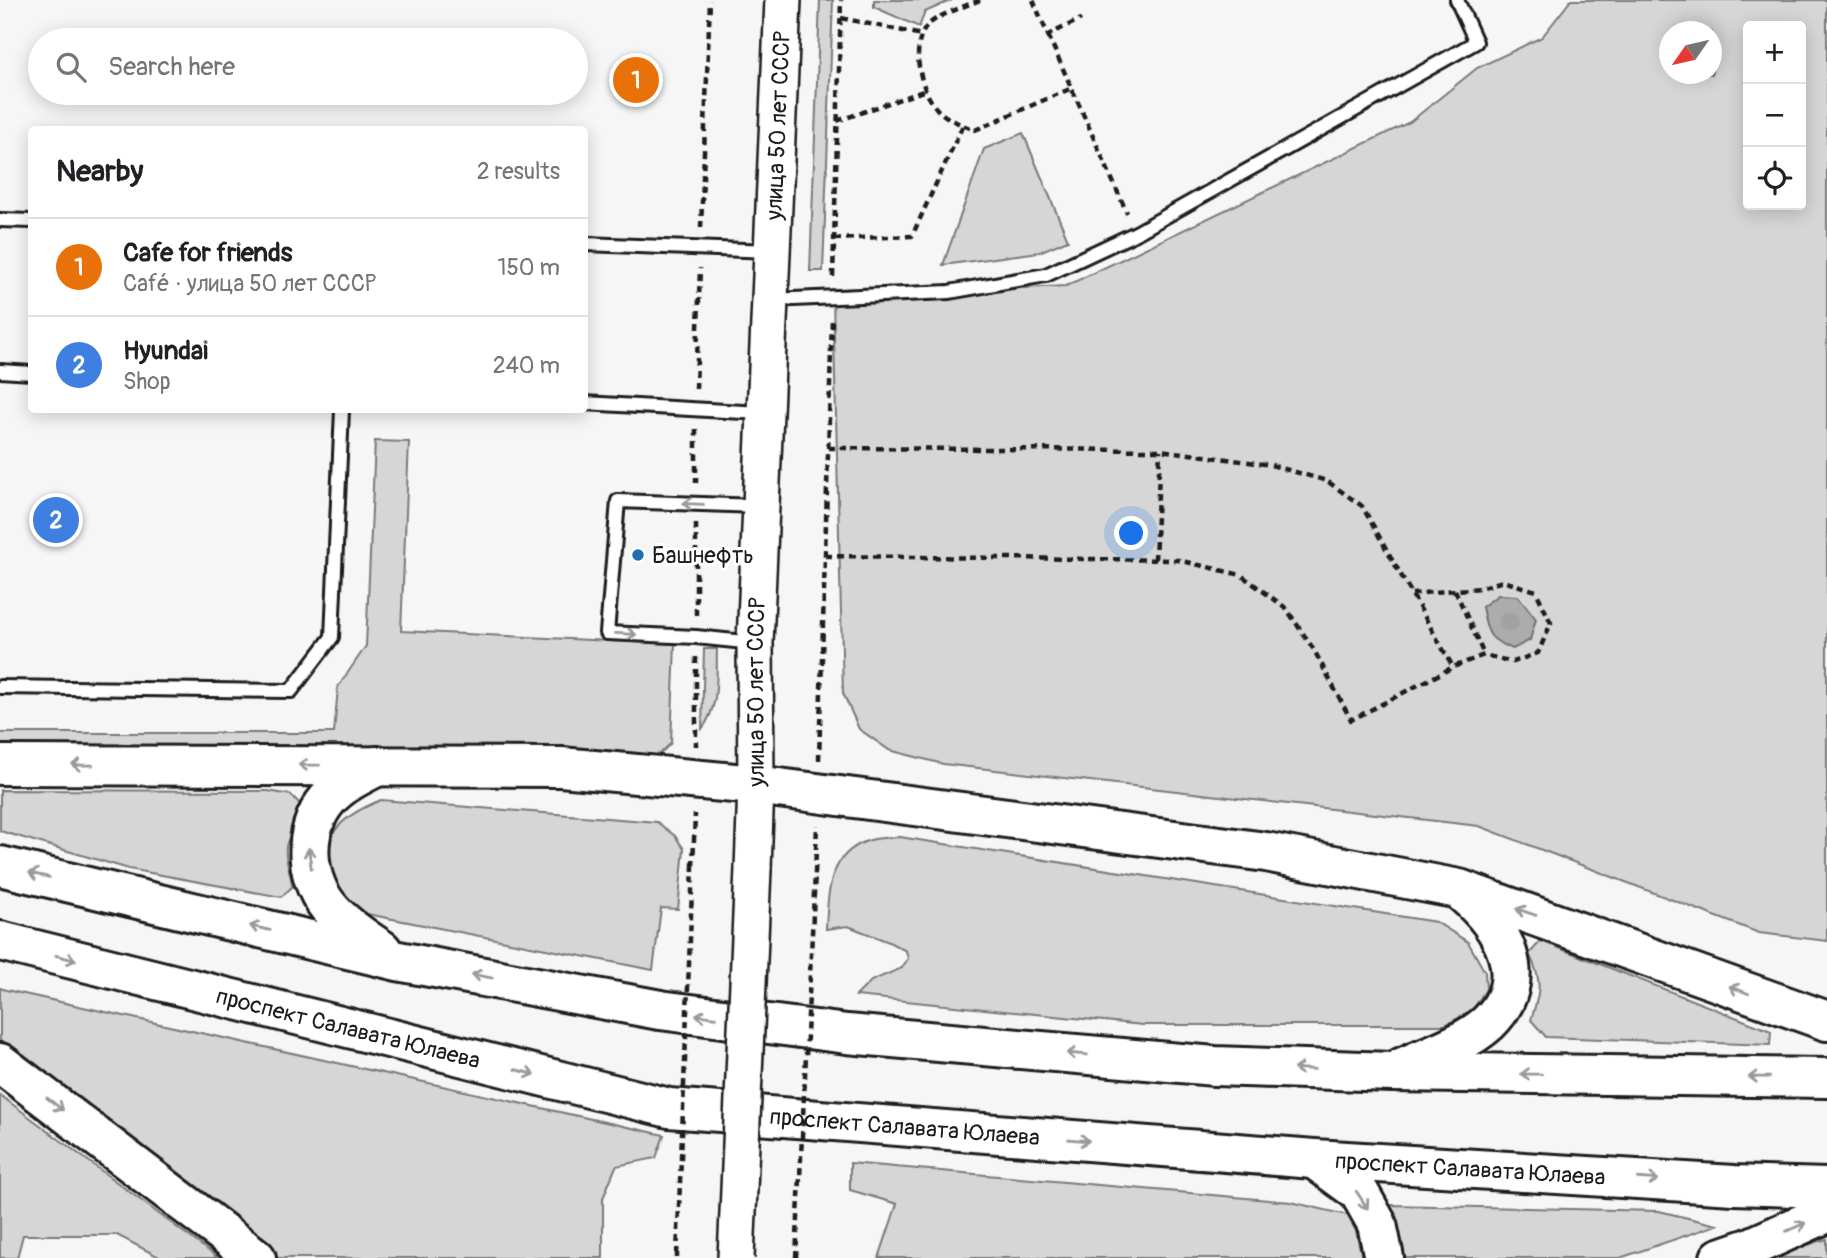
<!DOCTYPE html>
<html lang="en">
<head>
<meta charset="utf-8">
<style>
  :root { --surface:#fff; --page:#f2f2f2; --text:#202124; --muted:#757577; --line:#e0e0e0; --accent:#1f6fb2 }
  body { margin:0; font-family:Pangolin,sans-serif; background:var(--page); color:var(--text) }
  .controls { position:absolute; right:21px; top:21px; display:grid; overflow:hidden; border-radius:7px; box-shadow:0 4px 18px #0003 }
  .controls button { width:63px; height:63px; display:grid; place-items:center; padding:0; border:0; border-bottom:2px solid var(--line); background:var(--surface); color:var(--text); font:35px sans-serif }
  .compass { position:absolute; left:1659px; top:21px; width:63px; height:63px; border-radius:50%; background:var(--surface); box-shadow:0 4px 18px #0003; rotate:236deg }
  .you { position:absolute; left:1132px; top:534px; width:24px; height:24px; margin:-18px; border:5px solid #fff; border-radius:50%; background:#1a73e8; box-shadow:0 0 0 10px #1a73e833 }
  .badge { display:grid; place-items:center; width:46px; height:46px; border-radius:50%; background:var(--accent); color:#fff; font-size:23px; font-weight:700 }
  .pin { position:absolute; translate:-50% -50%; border:4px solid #fff; box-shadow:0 2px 7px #0006 }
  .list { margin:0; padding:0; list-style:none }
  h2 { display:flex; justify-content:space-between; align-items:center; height:91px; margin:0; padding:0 28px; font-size:30px }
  h2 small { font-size:23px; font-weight:400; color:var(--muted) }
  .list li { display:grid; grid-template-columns:46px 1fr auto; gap:21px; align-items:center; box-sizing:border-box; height:98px; padding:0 28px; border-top:2px solid var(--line) }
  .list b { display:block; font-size:26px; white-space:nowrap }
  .list p { margin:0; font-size:23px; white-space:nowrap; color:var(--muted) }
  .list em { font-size:23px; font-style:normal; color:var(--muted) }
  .icon { flex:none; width:38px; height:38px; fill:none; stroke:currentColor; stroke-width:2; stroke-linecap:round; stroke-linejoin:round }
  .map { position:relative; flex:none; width:1827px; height:1258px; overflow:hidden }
  .search { position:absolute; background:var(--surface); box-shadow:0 4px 18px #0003; left:28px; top:28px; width:560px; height:77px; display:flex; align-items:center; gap:18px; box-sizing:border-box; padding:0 24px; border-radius:38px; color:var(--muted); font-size:26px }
  .panel { position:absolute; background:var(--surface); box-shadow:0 4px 18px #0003; left:28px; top:126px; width:560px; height:287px; border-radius:7px }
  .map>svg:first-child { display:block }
</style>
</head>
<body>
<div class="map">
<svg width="1827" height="1258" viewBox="0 0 1827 1258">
  <rect width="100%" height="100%" fill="#f6f6f6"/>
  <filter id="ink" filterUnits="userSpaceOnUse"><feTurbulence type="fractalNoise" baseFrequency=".0143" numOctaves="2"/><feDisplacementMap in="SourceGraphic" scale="14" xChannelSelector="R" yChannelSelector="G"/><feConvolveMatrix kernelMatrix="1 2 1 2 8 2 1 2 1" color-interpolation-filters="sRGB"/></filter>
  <g filter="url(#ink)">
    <path fill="#d6d6d6" stroke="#797979" stroke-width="2" fill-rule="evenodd" d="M820 0H833L823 271H810Z
      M874 0H952L925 12 919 27 874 7Z
      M1571 0H1827V941L1759 933 1479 826 943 764 889 750 859 729 843 693 833 297 1066 286 1410 122 1477 68 1542 37ZM1748 26H1801V205H1748ZM1670 32H1712V74H1670Z
      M1023 133 1068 240 1039 252 943 265 984 149Z
      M375 441 409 442 401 631 675 644 671 743 657 757H0V733H334L338 687 366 646Z
      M704 649H717C716 678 720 705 702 729Z
      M0 790 268 791 291 795 299 803C299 808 299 816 298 821 295 830 287 836 286 847 284 861 292 873 292 887L281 897 129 869 0 831Z
      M381 800 657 822 675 836 684 849 678 909 661 908 653 970 362 913C347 902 343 896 335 880 313 837 344 815 381 800Z
      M900 837 1436 922 1468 942 1485 972 1486 989 1472 1011 1445 1025H1143L856 996 871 981 902 968 908 958 906 951 889 942 848 926 826 929C828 893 828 855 867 841 877 837 889 838 900 837Z
      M1541 941 1771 1031 1770 1045 1546 1037 1531 1020C1540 992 1543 981 1529 954Z
      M0 988 6 990 664 1135 656 1158 616 1166 603 1198V1258H274L0 1047Z
      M0 1095 218 1258H161L117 1235H23L17 1258H0Z
      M850 1163 1291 1202 1347 1215 1356 1231 1362 1258H879L897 1204 850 1190Z
      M1389 1205 1659 1211 1717 1225 1620 1258H1401L1399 1230Z
      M1827 1239V1258H1764Z"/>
    <path fill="#acacac" stroke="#727272" stroke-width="2" d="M1498 595 1518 596 1536 619 1530 640 1513 649C1487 639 1488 634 1482 607Z"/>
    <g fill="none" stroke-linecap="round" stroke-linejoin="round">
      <g stroke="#1c1c1c" stroke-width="18">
        <path id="service" d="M0 220 32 221
          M584 244 771 251
          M771 300 949 292 1046 275 1136 233 1476 42 1457 0
          M0 371 32 373
          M584 403 761 413
          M754 643 696 637 607 633 618 501 758 506
          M0 687 291 691 332 637 342 410"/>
      </g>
      <g stroke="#1c1c1c" stroke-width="40">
        <g id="secondary">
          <path id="s1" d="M753 869 756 785 755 643 783 0"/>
        </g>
      </g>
      <g stroke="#1c1c1c" stroke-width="44">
        <g id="primary">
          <path d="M0 765 561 767 756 785 1266 852 1459 889 1827 1021"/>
          <path d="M378 766C360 775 341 784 328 799 300 832 305 883 334 913 349 928 365 939 382 950"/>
          <path d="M0 866 398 961 660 1010 847 1034 1215 1066 1392 1072 1827 1078"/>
          <path id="s2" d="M0 941 669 1108 1314 1159 1734 1185 1827 1188"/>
          <path d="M0 1063 256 1258"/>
          <path d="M1401 1068C1429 1055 1465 1044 1488 1023 1534 979 1502 926 1463 893"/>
          <path d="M1314 1159 1359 1192 1377 1224 1384 1258"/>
          <path d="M1720 1258 1749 1248 1827 1213"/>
        </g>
      </g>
      <path stroke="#1c1c1c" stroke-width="4.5" stroke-dasharray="7 5" stroke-linecap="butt" d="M980 0C966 6 941 14 930 23 907 43 921 96 941 113 950 120 964 126 975 130L1072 88
        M1033 0 1048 35 1081 19
        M841 18 922 35
        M1048 35 1127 213
        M837 121 926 90
        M701 228 710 0
        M834 239 912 236 963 125
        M833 277 841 0
        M696 389 700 268
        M696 429V483
        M828 448 1160 450 1271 465 1327 481 1362 506 1453 667
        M696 524V616
        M825 556 1178 560 1241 575 1286 608 1314 650 1351 720 1453 667 1484 655 1513 662 1538 653 1551 623 1536 591 1503 581 1480 588 1412 594
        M1155 560 1160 450
        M1455 590 1484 655
        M696 657V746
        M819 760 832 317
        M693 866 695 814
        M815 873 817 825
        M677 1258V1255"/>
      <use href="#service" stroke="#fff" stroke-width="12"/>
      <use href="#secondary" stroke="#fff" stroke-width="35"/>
      <use href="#primary" stroke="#fff" stroke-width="38"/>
      <g stroke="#1c1c1c" stroke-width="40" stroke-linecap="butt">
        <path id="secondary-bridge" d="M736 1258 753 869"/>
      </g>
      <path stroke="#1c1c1c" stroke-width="4.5" stroke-dasharray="7 5" stroke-linecap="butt" d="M677 1255 693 866
        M796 1258 815 873"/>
      <use href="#secondary-bridge" stroke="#fff" stroke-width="35"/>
    </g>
    <circle fill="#a2a2a2" cx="1509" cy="622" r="10"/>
    <defs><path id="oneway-shaft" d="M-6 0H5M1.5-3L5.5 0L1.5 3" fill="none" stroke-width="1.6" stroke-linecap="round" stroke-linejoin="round" transform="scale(1.75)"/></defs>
    <g stroke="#999">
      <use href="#oneway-shaft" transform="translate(693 504) rotate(-178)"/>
      <use href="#oneway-shaft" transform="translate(626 634) rotate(3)"/>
      <use href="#oneway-shaft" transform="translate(82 765) rotate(-179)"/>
      <use href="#oneway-shaft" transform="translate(309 765) rotate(-179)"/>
      <use href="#oneway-shaft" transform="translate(310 858) rotate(-97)"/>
      <use href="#oneway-shaft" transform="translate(39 875) rotate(-167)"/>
      <use href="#oneway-shaft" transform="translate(1526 912) rotate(-161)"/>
      <use href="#oneway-shaft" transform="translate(260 928) rotate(-167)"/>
      <use href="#oneway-shaft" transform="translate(66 958) rotate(14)"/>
      <use href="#oneway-shaft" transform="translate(482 976) rotate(-169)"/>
      <use href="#oneway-shaft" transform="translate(1739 990) rotate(-159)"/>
      <use href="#oneway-shaft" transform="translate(706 1016) rotate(-173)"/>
      <use href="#oneway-shaft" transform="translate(1077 1054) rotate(-175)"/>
      <use href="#oneway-shaft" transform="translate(1304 1069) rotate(-178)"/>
      <use href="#oneway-shaft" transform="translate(525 1072) rotate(14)"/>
      <use href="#oneway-shaft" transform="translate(1531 1074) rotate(-179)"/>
      <use href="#oneway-shaft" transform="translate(1759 1077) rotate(-179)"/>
      <use href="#oneway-shaft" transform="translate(55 1104) rotate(37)"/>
      <use href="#oneway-shaft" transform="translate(1079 1140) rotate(5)"/>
      <use href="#oneway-shaft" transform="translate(1648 1179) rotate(4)"/>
      <use href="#oneway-shaft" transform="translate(1362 1200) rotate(57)"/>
      <use href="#oneway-shaft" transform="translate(1796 1227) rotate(-24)"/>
    </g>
  </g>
  <circle fill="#1f6fb2" stroke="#fff" stroke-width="2.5" cx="638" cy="555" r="7"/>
  <g text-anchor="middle" stroke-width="6" stroke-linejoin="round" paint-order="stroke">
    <g font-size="23" fill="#1c1c1c" stroke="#fff">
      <text dy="8" stroke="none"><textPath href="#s1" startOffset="744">улица 50 лет СССР</textPath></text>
      <text dy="8" stroke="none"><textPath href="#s1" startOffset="177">улица 50 лет СССР</textPath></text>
      <text dy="8" stroke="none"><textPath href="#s2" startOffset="359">проспект Салавата Юлаева</textPath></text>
      <text dy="8" stroke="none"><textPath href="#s2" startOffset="926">проспект Салавата Юлаева</textPath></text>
      <text dy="8" stroke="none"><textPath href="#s2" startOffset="1493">проспект Салавата Юлаева</textPath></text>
    </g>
    <g font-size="23" fill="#1c1c1c" stroke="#fff" text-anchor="start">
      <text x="652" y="563">Башнефть</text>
    </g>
  </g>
</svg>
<div class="controls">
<button>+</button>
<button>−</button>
<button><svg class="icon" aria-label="locate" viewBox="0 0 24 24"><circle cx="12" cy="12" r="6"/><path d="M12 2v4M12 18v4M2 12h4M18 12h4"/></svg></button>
</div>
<svg class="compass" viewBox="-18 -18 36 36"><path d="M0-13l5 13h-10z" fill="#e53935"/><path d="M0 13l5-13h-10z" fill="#757577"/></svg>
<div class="you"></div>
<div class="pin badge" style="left:636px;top:80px;background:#e8710a">1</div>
<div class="pin badge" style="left:56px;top:520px;background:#3f7fe0">2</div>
<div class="search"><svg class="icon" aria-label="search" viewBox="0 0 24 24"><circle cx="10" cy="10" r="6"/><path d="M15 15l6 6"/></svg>Search here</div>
<section class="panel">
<h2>Nearby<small>2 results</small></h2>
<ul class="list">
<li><span class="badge" style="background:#e8710a">1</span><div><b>Cafe for friends</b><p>Café · улица 50 лет СССР</p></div><em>150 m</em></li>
<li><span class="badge" style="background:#3f7fe0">2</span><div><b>Hyundai</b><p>Shop</p></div><em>240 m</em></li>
</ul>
</section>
</div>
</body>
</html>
